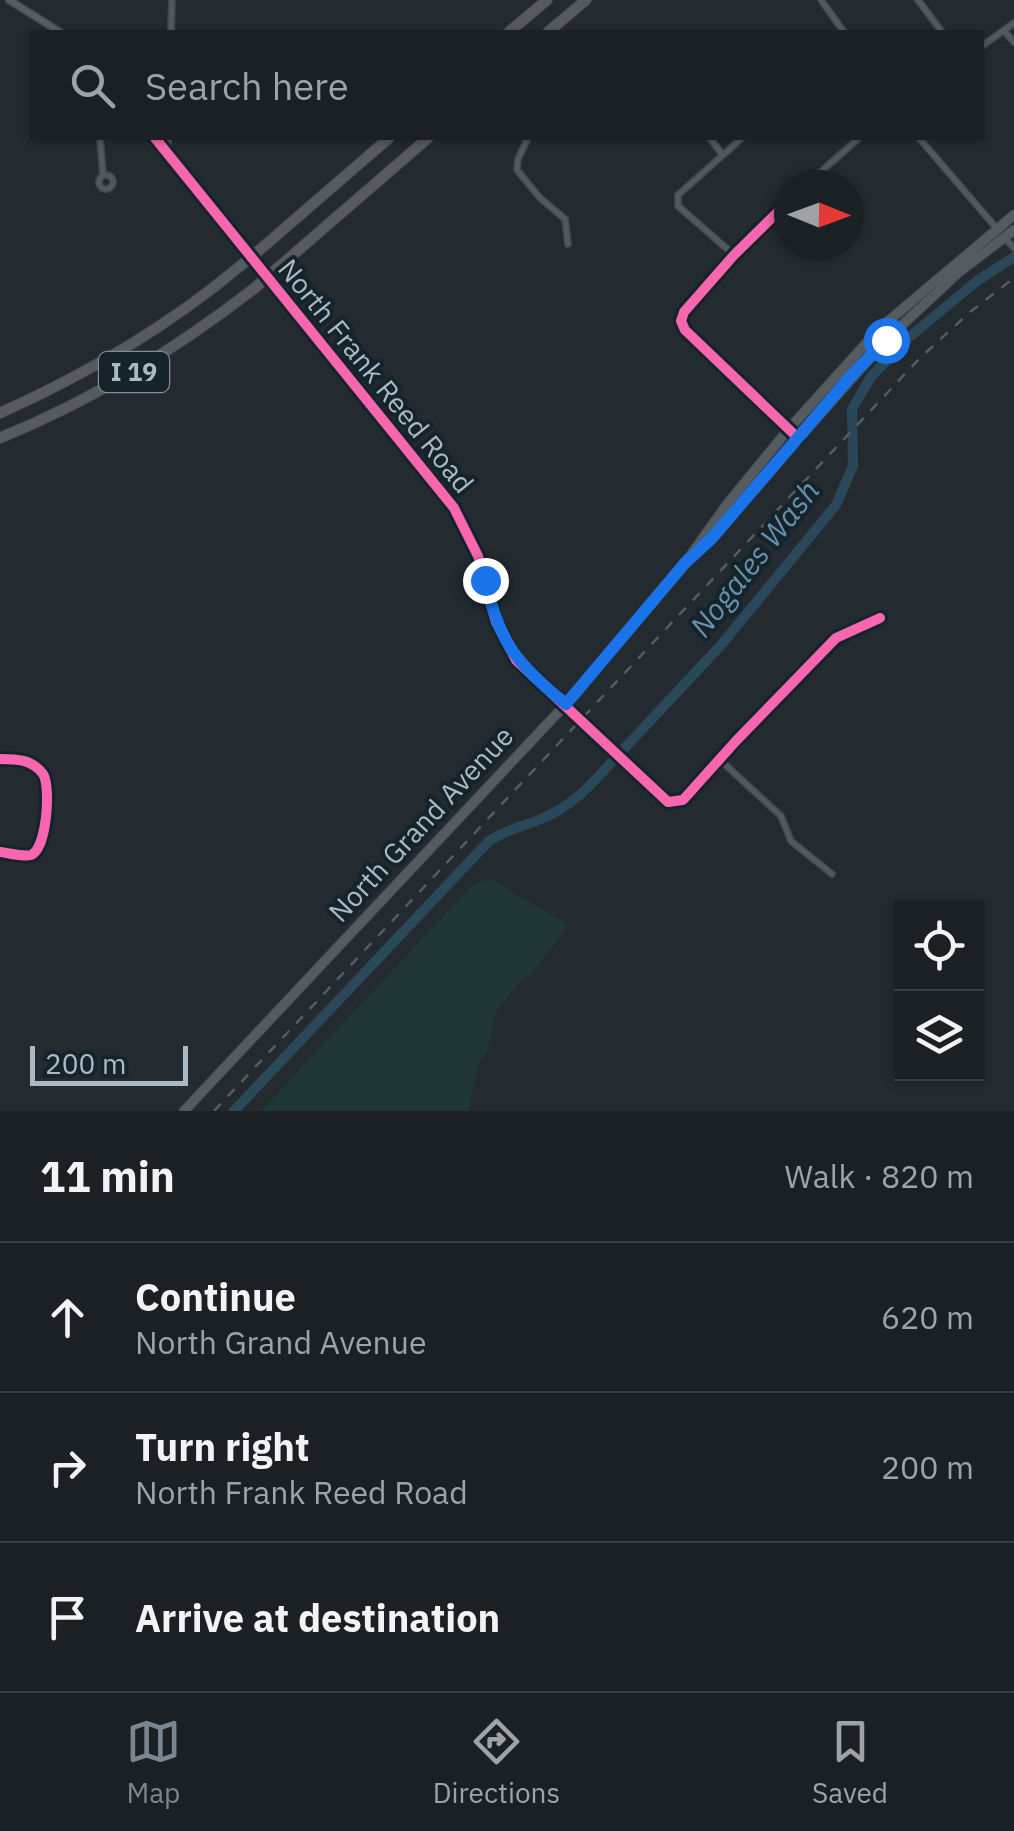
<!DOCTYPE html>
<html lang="en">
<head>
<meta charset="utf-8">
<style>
  :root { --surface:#1a2024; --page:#272d31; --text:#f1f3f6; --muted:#9fa3a6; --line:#383e41; --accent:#7a8791 }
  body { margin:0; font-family:"IBM Plex Sans",sans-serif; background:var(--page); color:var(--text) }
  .controls { position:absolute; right:30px; bottom:30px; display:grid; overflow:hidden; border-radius:0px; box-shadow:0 2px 8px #0004 }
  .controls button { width:90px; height:90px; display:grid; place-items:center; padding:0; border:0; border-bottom:2px solid var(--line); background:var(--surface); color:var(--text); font:50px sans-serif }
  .compass { position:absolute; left:774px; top:170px; width:90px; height:90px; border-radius:50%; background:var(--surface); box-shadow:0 2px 8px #0004; rotate:91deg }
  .scale { position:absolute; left:30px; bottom:25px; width:158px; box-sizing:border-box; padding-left:10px; border:5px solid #a9b9c5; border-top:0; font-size:28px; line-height:35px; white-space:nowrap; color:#a9b9c5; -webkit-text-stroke:8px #16232b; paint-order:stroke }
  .stop { position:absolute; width:30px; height:30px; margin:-22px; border:8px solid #1a73e8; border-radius:50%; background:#fff }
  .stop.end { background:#1a73e8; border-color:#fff; box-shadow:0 2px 10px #0008 }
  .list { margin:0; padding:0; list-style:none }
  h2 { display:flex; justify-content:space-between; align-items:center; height:130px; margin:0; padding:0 40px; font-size:42px }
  h2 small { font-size:32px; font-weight:400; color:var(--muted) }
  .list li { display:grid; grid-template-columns:65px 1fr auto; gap:30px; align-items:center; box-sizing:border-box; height:150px; padding:0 40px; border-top:2px solid var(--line) }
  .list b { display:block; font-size:38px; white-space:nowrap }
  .list p { margin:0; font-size:32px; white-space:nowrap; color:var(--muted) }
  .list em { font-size:32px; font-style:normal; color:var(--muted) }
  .icon { flex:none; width:55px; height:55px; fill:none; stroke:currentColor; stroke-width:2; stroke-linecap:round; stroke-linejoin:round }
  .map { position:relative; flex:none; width:1014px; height:1111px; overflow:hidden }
  .search { position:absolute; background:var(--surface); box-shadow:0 2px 8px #0004; left:30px; right:30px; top:30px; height:110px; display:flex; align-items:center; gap:25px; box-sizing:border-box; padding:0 35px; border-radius:0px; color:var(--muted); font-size:38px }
  .sheet { height:580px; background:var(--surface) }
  nav { display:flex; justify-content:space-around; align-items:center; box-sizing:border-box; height:140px; border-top:2px solid var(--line); background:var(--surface); font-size:28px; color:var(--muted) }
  nav a { display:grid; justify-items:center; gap:5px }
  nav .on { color:var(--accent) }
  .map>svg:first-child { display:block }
</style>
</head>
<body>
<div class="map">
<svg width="1014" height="1111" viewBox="0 0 1014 1111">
  <rect width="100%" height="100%" fill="#232b30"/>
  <path fill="#203736" d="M484 879H491L567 924 564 932 532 973 519 982 496 1012 487 1052 478 1064 469 1111H261L470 888Z"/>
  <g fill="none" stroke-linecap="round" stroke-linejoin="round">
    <path stroke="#2b475a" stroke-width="10" d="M621 752 722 644 836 505 853 466 852 409 871 377 907 339 977 281 1014 257
      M234 1111 489 841C505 830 524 826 541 819 573 806 594 782 616 757"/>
    <g stroke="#40474b" stroke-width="8">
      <path id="street" d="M821 0 844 32
        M918 0 942 32
        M1004 31 1014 42
        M171 32 172 0
        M982 46 1014 23
        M100 138 103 175
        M528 138 518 159 517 170 540 198 565 219 568 244
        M710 138 722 154
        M919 138 998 230
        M168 153V138
        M99 182a7 7 0 1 1 14 0a7 7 0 1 1-14 0Z
        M806 185 859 138
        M789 201 734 255 684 312 681 321 685 330 789 430
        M1005 238 1014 248
        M734 255 678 206V195L742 138
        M567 705 668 802 683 800 735 742 836 638 880 618
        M0 759C16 759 32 759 43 774 51 786 47 849 31 855 23 857 9 853 0 852
        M719 759 781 816 791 841 832 874"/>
    </g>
    <g stroke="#40474b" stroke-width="9">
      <path id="secondary" d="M9 0 60 32
        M155 138 454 508 478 556 504 642 531 677 566 704"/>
    </g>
    <g stroke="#40484e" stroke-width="11">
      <path id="primary" d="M698 551 886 340 958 273 1014 230
        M184 1111 566 704 685 563 728 503 788 430 879 329 1014 215"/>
    </g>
    <g stroke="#3f474c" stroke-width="12">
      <path id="highway" d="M509 32 547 0
        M548 32 586 0
        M263 247 389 138
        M280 266 428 138
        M0 413C87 374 166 328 239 267
        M0 438C93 400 177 349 256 287"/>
    </g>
    <use href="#street" stroke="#515960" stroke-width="5"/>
    <use href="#secondary" stroke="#565e64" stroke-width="6"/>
    <use href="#primary" stroke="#545b61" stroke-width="9"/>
    <use href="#highway" stroke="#575b5f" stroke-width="10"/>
    <path stroke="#555d63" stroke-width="2.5" stroke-dasharray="10 10" stroke-linecap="butt" d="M214 1111 919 359 970 312 1014 278"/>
    <g stroke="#3f474c" stroke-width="12" stroke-linecap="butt">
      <path id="highway-bridge" d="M239 267 263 247
        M256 287 280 266"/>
    </g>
    <use href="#highway-bridge" stroke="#575b5f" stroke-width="10"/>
    <g stroke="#16232b" stroke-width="16">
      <path id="cycleway" d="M155 138 454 508 478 556 496 622 516 660 668 802 683 800 735 742 836 638 880 618
        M789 201 734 255 684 312 681 321 685 330 798 438
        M0 759C16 759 32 759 43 774 51 786 47 849 31 855 23 857 9 853 0 852"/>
    </g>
    <use href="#cycleway" stroke="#f766af" stroke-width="10"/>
  </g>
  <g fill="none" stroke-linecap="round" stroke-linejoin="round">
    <path stroke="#1a73e8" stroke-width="12" d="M485 580C499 642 517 665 566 704L685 563 712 538 850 377 886 340"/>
  </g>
  <g text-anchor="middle" stroke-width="8" stroke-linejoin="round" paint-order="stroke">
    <rect fill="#16232b" stroke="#7d8c97" stroke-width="2.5" x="99" y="352" width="70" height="40" rx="8"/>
    <g font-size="25" font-weight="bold" fill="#a9b9c5">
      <text x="134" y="381">I 19</text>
    </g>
    <g font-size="28" fill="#a9b9c5" stroke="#16232b">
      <text transform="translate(376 376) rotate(51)" y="10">North Frank Reed Road</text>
      <text transform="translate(421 824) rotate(-47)" y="10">North Grand Avenue</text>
    </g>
    <g font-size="30" font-style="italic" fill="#6691ac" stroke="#16232b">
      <text transform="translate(755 559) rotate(-52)" y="10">Nogales Wash</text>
    </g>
  </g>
</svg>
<div class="controls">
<button><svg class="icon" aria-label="locate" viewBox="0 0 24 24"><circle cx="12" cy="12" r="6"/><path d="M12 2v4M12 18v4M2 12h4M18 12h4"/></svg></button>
<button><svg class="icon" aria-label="layers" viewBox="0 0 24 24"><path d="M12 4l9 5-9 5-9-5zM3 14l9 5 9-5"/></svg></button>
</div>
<svg class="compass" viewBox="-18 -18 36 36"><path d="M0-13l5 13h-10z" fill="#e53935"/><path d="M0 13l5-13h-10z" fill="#9fa3a6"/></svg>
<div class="scale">200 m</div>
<div class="stop" style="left:886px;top:340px"></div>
<div class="stop end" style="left:485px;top:580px"></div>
<div class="search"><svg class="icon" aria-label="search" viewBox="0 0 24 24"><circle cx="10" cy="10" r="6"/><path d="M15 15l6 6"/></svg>Search here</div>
</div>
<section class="sheet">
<h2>11 min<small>Walk · 820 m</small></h2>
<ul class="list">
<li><svg class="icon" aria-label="ahead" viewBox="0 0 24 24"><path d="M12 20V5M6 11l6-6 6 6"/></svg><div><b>Continue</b><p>North Grand Avenue</p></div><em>620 m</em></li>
<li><svg class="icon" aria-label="right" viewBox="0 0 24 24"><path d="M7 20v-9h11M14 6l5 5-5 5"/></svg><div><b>Turn right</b><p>North Frank Reed Road</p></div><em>200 m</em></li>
<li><svg class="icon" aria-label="arrive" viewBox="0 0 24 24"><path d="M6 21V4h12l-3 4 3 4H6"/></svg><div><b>Arrive at destination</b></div></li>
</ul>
</section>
<nav>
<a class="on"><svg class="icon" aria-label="map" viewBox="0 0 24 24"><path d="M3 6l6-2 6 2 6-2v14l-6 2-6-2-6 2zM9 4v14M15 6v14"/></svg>Map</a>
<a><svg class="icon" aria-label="directions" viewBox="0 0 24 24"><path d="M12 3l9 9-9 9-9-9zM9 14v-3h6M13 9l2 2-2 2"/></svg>Directions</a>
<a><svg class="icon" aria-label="saved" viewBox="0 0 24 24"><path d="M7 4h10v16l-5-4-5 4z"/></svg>Saved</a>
</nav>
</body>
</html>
